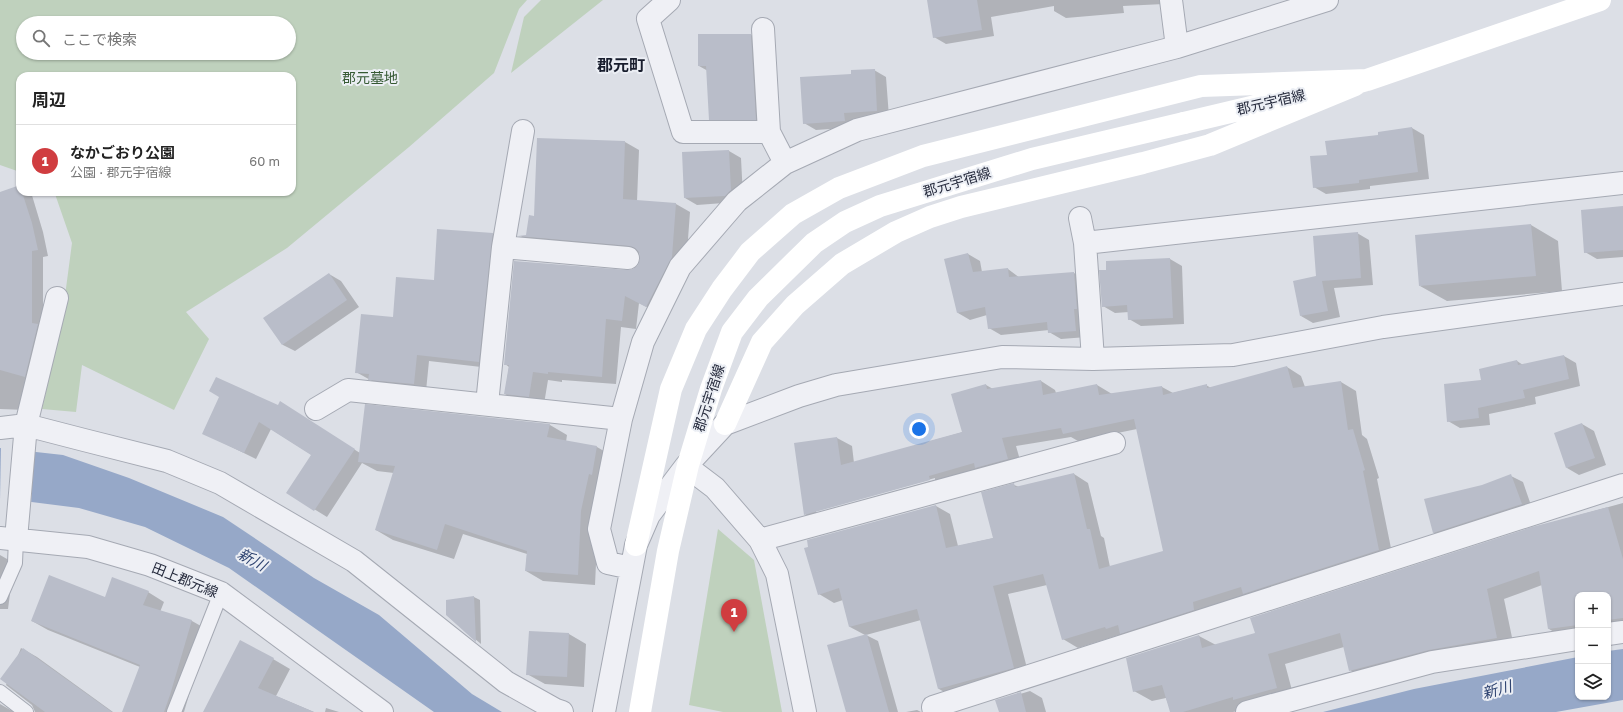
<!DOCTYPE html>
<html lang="ja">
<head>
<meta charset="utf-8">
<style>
  :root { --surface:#fff; --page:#f2f2f2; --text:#222; --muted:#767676; --line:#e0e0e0; --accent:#d03d40 }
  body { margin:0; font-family:"Golos Text","Noto Sans JP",sans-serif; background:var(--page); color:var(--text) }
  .controls { position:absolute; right:12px; bottom:12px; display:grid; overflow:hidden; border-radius:8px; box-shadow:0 1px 3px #0004 }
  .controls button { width:36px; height:36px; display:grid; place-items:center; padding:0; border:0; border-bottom:1px solid var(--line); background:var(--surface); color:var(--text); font:20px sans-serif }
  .you { position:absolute; left:919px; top:429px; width:14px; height:14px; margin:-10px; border:3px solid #fff; border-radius:50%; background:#1a73e8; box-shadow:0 0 0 6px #1a73e833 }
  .badge { display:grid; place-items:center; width:26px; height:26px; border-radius:50%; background:var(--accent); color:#fff; font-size:13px; font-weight:700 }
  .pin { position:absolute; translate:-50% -33px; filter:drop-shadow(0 1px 2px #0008) }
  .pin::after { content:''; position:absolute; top:21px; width:14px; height:12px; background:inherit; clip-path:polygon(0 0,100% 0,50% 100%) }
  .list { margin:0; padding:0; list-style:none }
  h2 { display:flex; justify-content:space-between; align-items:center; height:52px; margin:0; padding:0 16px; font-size:17px }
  h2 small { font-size:13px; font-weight:400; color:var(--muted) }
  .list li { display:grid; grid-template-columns:26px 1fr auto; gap:12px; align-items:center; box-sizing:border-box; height:72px; padding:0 16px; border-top:1px solid var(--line) }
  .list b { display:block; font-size:15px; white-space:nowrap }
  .list p { margin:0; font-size:13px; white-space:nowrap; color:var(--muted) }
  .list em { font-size:13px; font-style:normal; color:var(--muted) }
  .icon { flex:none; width:22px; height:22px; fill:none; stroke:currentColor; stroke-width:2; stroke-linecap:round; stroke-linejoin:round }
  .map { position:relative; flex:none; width:1623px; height:712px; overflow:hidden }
  .search { position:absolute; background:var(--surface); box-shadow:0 1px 3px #0004; left:16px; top:16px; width:280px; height:44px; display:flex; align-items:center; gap:10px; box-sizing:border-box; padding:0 14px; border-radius:22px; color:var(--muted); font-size:15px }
  .panel { position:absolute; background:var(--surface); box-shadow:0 1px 3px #0004; left:16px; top:72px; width:280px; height:124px; border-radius:12px }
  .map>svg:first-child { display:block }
</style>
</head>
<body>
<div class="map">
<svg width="1623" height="712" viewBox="0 0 1623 712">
  <rect width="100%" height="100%" fill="#dcdfe6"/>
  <path fill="#bfd1bd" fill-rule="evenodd" d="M0 0H527L519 9 494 73 409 147 287 248 186 312 209 339 174 410 82 365 76 412 42 409 61 326 72 243 55 194 52 192H292V76H20V172L0 165ZM23 23H289V53H23Z
    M541 0H603L511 73 524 17Z
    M718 529 754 560 782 712H723L689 705Z"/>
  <path fill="#96a8c8" d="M0 448 63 455 129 478 223 517 314 578 379 615 472 694 502 712H434L229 568 145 527 79 508 0 498Z
    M1623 649V700L1556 712H1323L1414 689 1578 657V697H1608V651Z"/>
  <path fill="#dcdfe6" d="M1 447 34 450 31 504 0 500Z"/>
  <path fill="#0003" fill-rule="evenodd" d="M928 0H1163L1164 4 1123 6 1124 13 1066 18 1054 11V6L991 17 994 36 946 44 934 37Z
    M751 35 762 42 767 126H722L710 119 708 71 699 66Z
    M874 70 886 77 889 117 857 127 816 130 804 123 852 75Z
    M1412 128 1424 135 1429 179 1370 186V189L1326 194 1314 187 1379 136Z
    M625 142 639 150 637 201 676 204 690 212 686 266 661 314 639 303 636 329 621 327 616 384 562 380V382L548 380 544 404 520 402 505 394 509 367 505 364 633 270 639 266 641 259 640 253 533 244 521 236H527L535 217Z
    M729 151 741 158 743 197 737 202 697 205 685 198Z
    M31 192 43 232 48 256 43 257V328L36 382 25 379 26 410 0 409V193Z
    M1623 207V257L1597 259 1585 252Z
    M1531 225 1558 241 1562 291 1447 301 1420 286Z
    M1357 233 1369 240 1373 285 1334 288 1340 317 1313 323 1301 316 1317 277Z
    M492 234 504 241 490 368 429 361 426 391 381 386 356 372 394 318Z
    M968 254 980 261 982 272 1008 269 1020 278 1074 273 1086 280 1087 337 1061 339 1049 332V330L1001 335 989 328 987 315 970 320 958 313Z
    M1170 259 1182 266 1184 324 1141 326 1129 319V312L1115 313 1103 306Z
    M329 274 341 281 359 307 295 351 283 345 265 319Z
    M1564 356 1576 363 1580 386 1535 397 1536 404 1489 414 1490 425 1460 428 1448 421 1517 361 1523 365Z
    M1287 367 1301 376 1305 387 1341 382 1356 391 1362 435 1367 439 1379 478 1377 479 1393 558 1122 637 1119 635 1078 648 1063 639 1047 585 1008 594 1029 676 953 697 939 689 921 620 866 635 878 641 898 712H847L865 635 850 627 843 600 834 603 819 594 936 506 950 514 958 546 994 538 1014 485 1019 487 1074 474 1088 483 1101 536 1104 538 1110 567 1164 552 1137 429 1078 441 1071 437 1016 446 1022 467 819 523 805 514 795 444 837 438 852 446 854 463 963 432 986 385 993 389 1041 381 1055 390 1056 393 1097 385 1112 394 1162 387 1173 393 1206 385 1211 388ZM935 478V480L816 513V511Z
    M278 407 292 410 360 453 550 425 567 435 566 442 597 447 614 457 598 521 595 585 543 581 526 571 527 554 463 534 454 559 393 540 376 530 394 473 377 471 362 463 327 517 288 493 312 455 271 429 256 459 203 433Z
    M1582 424 1594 431 1606 465 1579 475 1567 468Z
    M1511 476 1523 482 1533 511 1445 539 1433 532Z
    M1623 503V631L1608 633V595H1578V637L1566 639 1549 629 1542 585 1504 599 1514 647 1367 680 1350 670 1344 647 1285 664 1294 698 1233 712H1171L1166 698 1152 701 1134 691 1199 636 1216 645 1256 634 1532 528Z
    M0 555 14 563 8 609H0Z
    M148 592 164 602 160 612 192 621 208 630 184 712H123L140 667 48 630 32 621 106 598Z
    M474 597 480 600 481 644 447 615Z
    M530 632 569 634 586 644 584 687 545 684 527 674Z
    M21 648 37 657 113 712H35L32 705 6 685Z
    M273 659 290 669 276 696 314 712H204Z
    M1030 691 1042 698 1046 712H1000L997 701Z
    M0 704 14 712H0Z
    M326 708 339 712H325Z
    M917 710 921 712H906Z"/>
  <path fill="#b9bdc9" d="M927 0H977L982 30 933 38Z
    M698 34H751L756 120H709L706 66H698Z
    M875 69 877 111 844 113 845 121 803 124 800 77 851 74V70Z
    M1412 127 1418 172 1359 180V183L1313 188 1310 156 1327 155 1325 141 1378 135V132Z
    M537 138 625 141 623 199 676 203 672 257 646 307 625 296 622 321 606 319 602 377 548 372V374L533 372 529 397 504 394 509 365H504L514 261 627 270 633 269 638 265 640 259 639 252 635 248 629 246 518 236 526 235 529 215 534 216Z
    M729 150 731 190 725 196 684 198 682 152Z
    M20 185V192H22L32 223 38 250 32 251V323L38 324 25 377 0 370V192Z
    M1623 206V250L1584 253 1581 210Z
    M1531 224 1536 276 1419 286 1415 235Z
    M437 229 493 233 479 362 417 355 414 384 368 380 369 374 355 373 361 314 393 317 396 277 434 280Z
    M1358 232 1361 278 1322 281 1328 311 1300 316 1293 281 1316 276 1313 236Z
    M968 253 973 272 1008 268 1009 277 1074 272 1077 309H1074L1076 331 1048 333 1047 322 988 329 985 307 957 313 944 259Z
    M1170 258 1173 318 1128 320 1127 305 1102 307 1099 270H1106V261Z
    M329 273 347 300 282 345 263 318Z
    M1564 355 1569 379 1523 390 1525 398 1478 408 1479 418 1447 422 1444 384 1481 380 1479 369 1517 360 1518 365Z
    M1287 366 1293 388 1341 381 1348 430 1353 429 1365 470 1363 471 1379 550 1243 594 1241 587 1193 602 1194 610 1120 634 1118 625 1106 629 1105 627 1062 640 1043 574 993 586 1014 668 938 689 917 609 849 627 839 588 818 595 804 548 808 547 807 540 936 505 946 548 993 538 981 492 1014 483 1015 487 1074 473 1087 529H1090L1099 569 1163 551 1134 419 1063 434 1061 428 1002 438 1008 459 975 468 974 463 929 476 930 480 804 515 794 443 837 437 841 465 962 432 951 394 986 384 987 389 1041 380 1043 395 1097 384 1099 395 1162 386 1163 395 1207 384V388Z
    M216 377 278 405 280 401 355 449 314 511 286 493 311 455 259 422 244 453 202 434 219 397 209 391Z
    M365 404 550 424 547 437 597 446 592 475 589 474 581 511 578 575 525 571 527 551 445 524 437 550 375 530 395 466 358 462Z
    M1582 423 1595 458 1566 468 1554 433Z
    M1511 474 1522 504 1433 533 1424 499 1482 485Z
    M1608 507 1623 559V618L1608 620V595H1578V625L1548 629 1539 571 1487 589 1497 638 1429 650 1349 671 1340 633 1268 654 1277 688 1233 700V697L1183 712H1170L1162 685 1133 692 1126 658 1199 635 1202 648 1255 633 1250 618 1532 527Z
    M49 575 105 597 112 577 149 591 143 605 192 620 170 695 164 712H122L140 665 31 621Z
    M474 596 476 642 446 615V600Z
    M529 631 569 633 567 677 526 675Z
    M867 634 889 712H846L827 645Z
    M240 640 274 658 258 688 314 712H203Z
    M23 648 112 712H45L0 679Z
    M1021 692 1026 712H999L995 700Z"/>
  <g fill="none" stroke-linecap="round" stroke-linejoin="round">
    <g stroke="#a5a9b3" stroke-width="16">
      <path id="lane" d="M0 597 15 563 16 539
        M0 692 26 712
        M174 712 221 593"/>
    </g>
    <g stroke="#a5a9b3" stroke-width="24">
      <path id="street" d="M669 0 648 19 683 132H769
        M1171 0 1177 47
        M763 29 769 132 785 163
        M1080 218 1085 243 1093 359
        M1085 243 1623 183
        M503 247 628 258
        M487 404 503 247 523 131
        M316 409 348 390 621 419
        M0 428 26 425 84 440 167 461 220 483 354 561 506 682 556 710 562 712
        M686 466 715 488 760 540 777 574 805 712
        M0 538 88 547 150 565 221 593 382 712
        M16 539 26 425 57 298
        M760 540 1114 443
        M631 568 608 563 599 529 621 419 643 342 680 267 737 201 785 163 857 130 1177 47 1327 0
        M1608 634 1623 632
        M604 712 636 545 649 515 686 466 725 424 799 396 836 385 1002 357 1093 359 1233 355 1383 327 1623 294
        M934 712 933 707 1623 485
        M1247 712 1432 662 1578 639"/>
    </g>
    <use href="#lane" stroke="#eff0f5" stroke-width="14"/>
    <use href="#street" stroke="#eff0f5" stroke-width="22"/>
    <path stroke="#fff" stroke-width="22" d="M1353 84 1367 80 1600 0
      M1184 123 1306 94
      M725 424 762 342 795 305 842 264 896 232 930 217 961 207 1143 163 1210 145 1355 85
      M636 545 671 389 696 329 722 289 750 252 793 214 839 188 923 156 1201 86 1367 80"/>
    <path stroke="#fff" stroke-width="22" d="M640 712 668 551 688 465 711 389 732 332 758 298 814 243 845 222 880 206 1032 159 1184 123"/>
  </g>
  <g text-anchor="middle" stroke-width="4" stroke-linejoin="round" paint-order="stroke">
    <g font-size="14" fill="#355933" stroke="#ebeef4">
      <text x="370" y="83">郡元墓地</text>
    </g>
    <g font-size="14" fill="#262b3d" stroke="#ebeef4">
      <text transform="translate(1271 102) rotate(-13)" y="5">郡元宇宿線</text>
      <text transform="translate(957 182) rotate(-17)" y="5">郡元宇宿線</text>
      <text transform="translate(709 398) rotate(-72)" y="5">郡元宇宿線</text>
      <text transform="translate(185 580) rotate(22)" y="5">田上郡元線</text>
    </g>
    <g font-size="15" font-style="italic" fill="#2f4471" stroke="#ebeef4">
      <text transform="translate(252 560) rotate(29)" y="5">新川</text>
      <text transform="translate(1497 690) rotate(-15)" y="5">新川</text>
    </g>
    <g font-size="16" font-weight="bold" fill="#181d2d" stroke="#ebeef4">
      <text x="621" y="71">郡元町</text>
    </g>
  </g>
</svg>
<div class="controls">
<button>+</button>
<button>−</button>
<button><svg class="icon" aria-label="layers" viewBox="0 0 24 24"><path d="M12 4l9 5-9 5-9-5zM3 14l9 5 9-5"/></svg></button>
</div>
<div class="you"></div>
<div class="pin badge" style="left:734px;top:632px">1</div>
<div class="search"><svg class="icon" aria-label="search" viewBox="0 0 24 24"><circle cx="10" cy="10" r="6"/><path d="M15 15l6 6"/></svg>ここで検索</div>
<section class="panel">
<h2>周辺<small></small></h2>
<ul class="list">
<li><span class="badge">1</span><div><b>なかごおり公園</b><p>公園 · 郡元宇宿線</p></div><em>60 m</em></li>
</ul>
</section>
</div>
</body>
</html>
